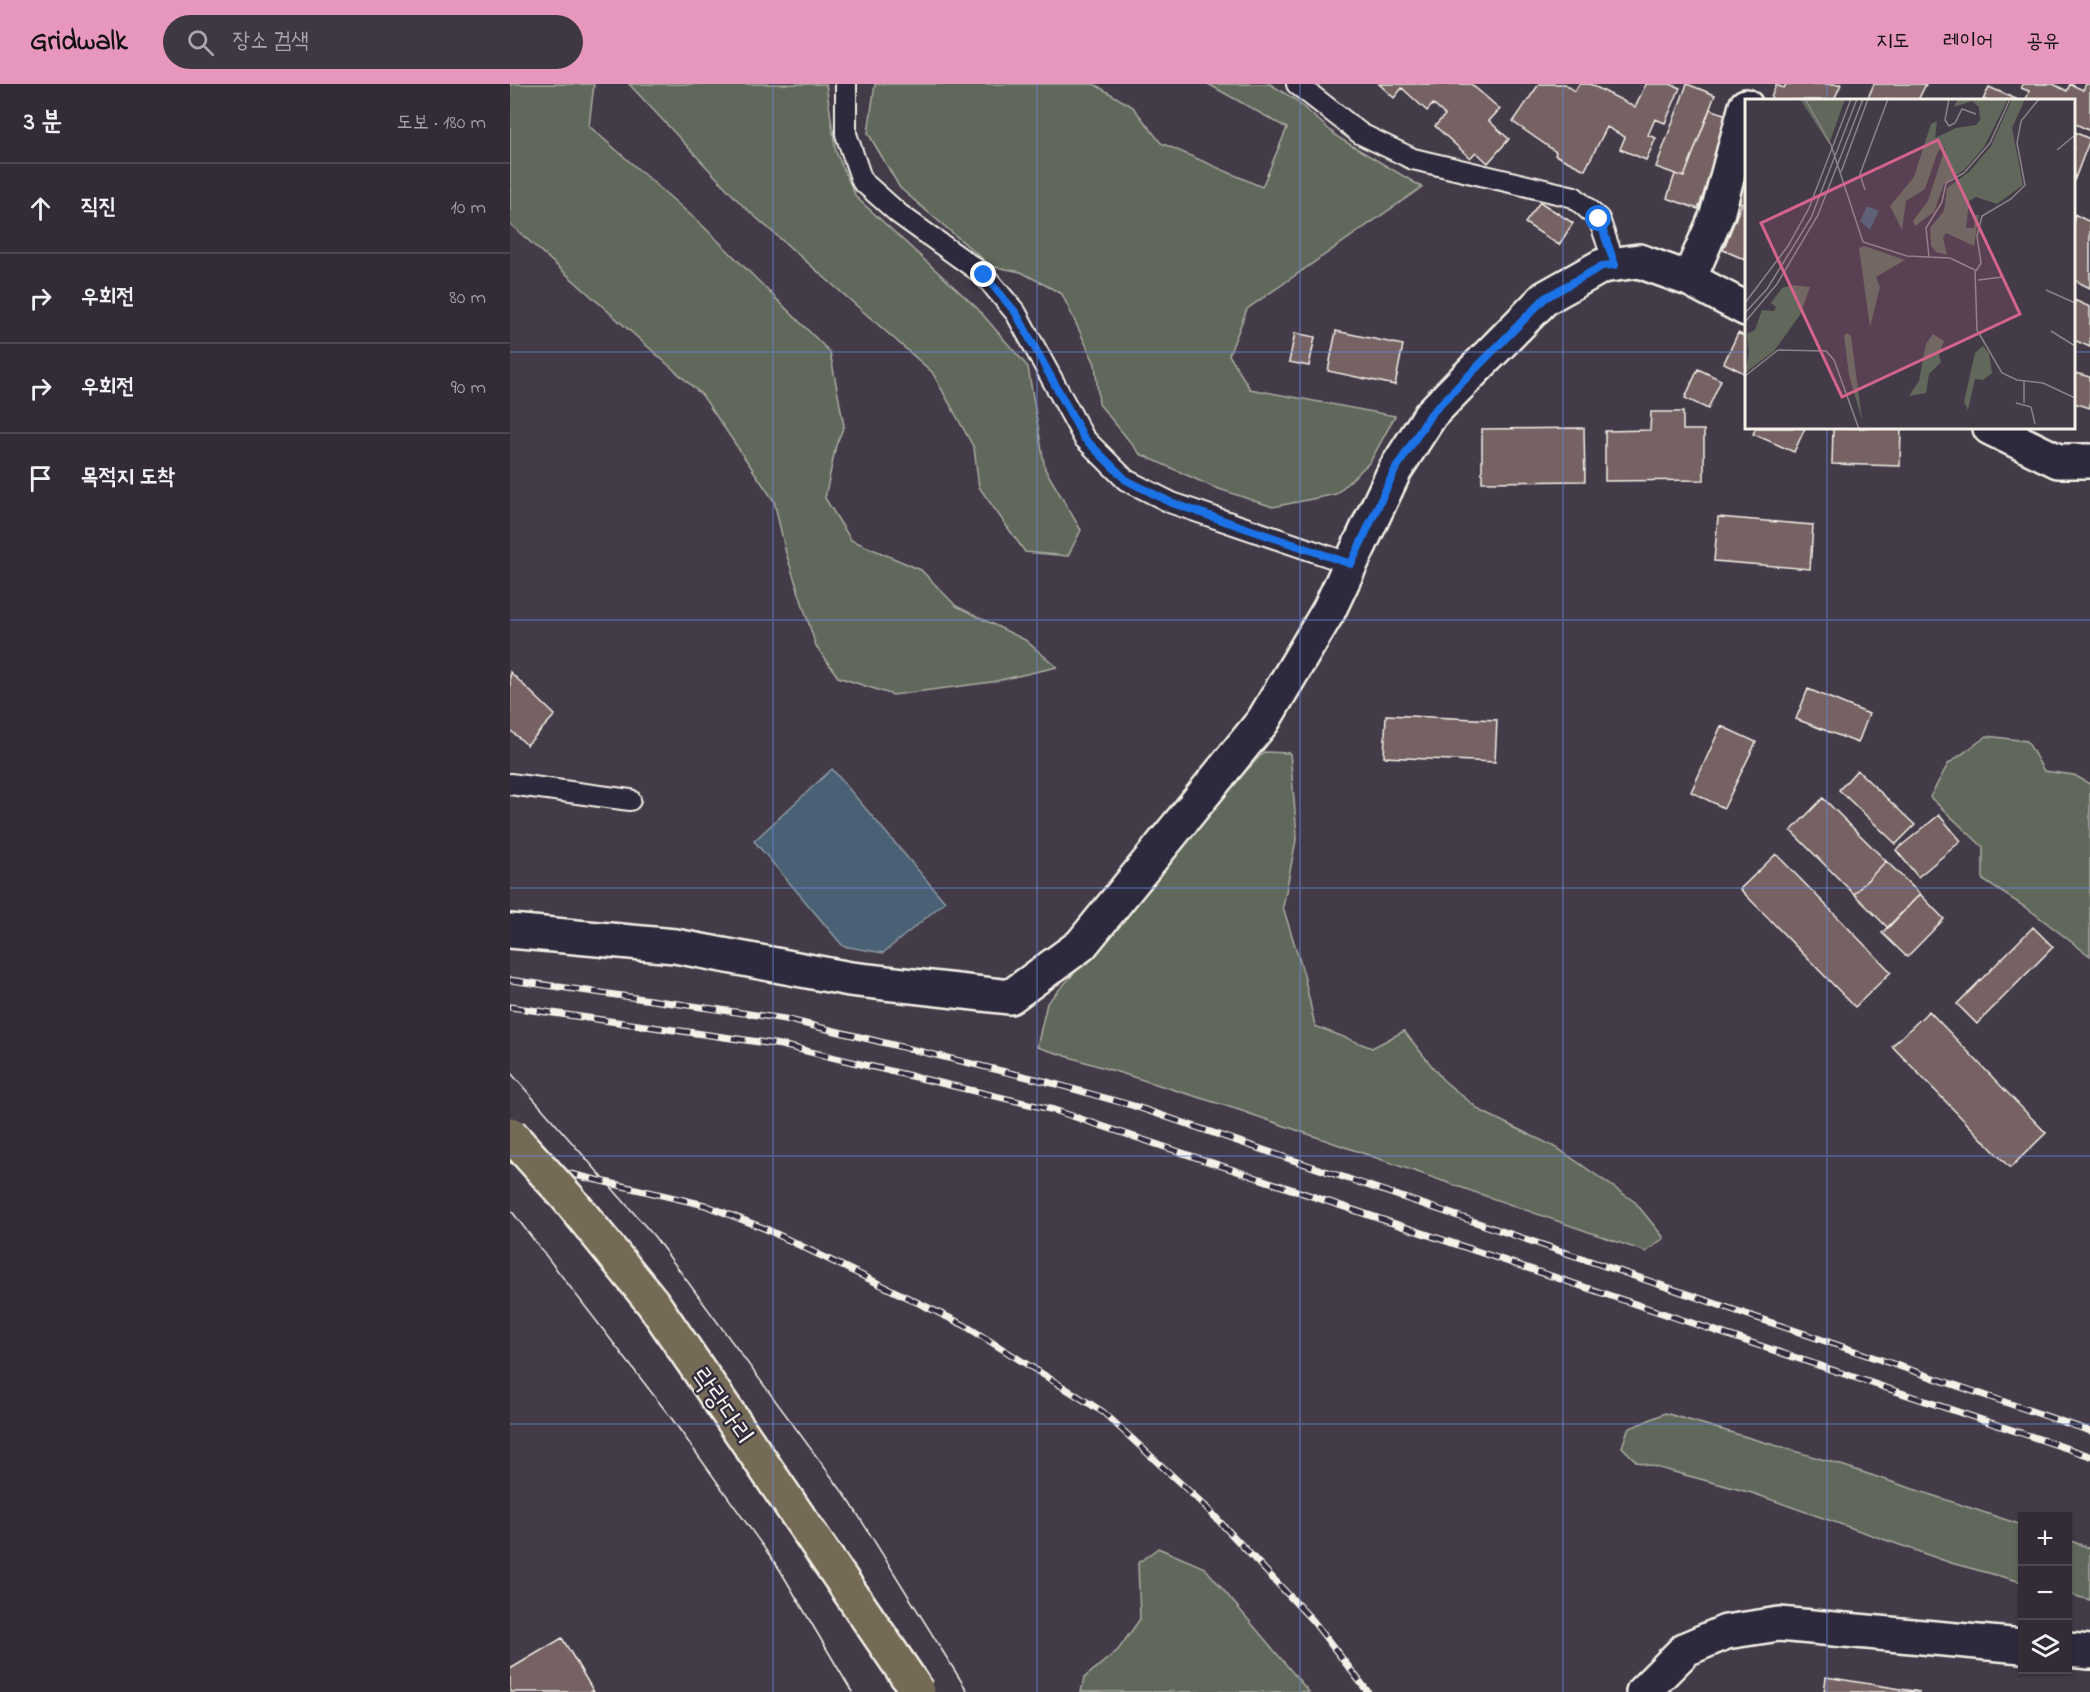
<!DOCTYPE html>
<html lang="ko">
<head>
<meta charset="utf-8">
<style>
  :root { --surface:#332c37; --page:#3e3842; --text:#f1f3f6; --muted:#a9a7ad; --line:#4e4852; --accent:#e797bd }
  body { margin:0; font-family:"Indie Flower","Poor Story",sans-serif; background:var(--page); color:var(--text) }
  .controls { position:absolute; right:18px; bottom:18px; display:grid; overflow:hidden; border-radius:0px; box-shadow:0 2px 4px #0004 }
  .controls button { width:54px; height:54px; display:grid; place-items:center; padding:0; border:0; border-bottom:2px solid var(--line); background:var(--surface); color:var(--text); font:30px sans-serif }
  .stop { position:absolute; width:18px; height:18px; margin:-14px; border:4px solid #1a73e8; border-radius:50%; background:#fff }
  .stop.end { background:#1a73e8; border-color:#fff; box-shadow:0 2px 6px #0008 }
  .list { margin:0; padding:0; list-style:none }
  h2 { display:flex; justify-content:space-between; align-items:center; height:78px; margin:0; padding:0 24px; font-size:26px }
  h2 small { font-size:20px; font-weight:400; color:var(--muted) }
  .list li { display:grid; grid-template-columns:39px 1fr auto; gap:18px; align-items:center; box-sizing:border-box; height:90px; padding:0 24px; border-top:2px solid var(--line) }
  .list b { display:block; font-size:22px; white-space:nowrap }
  .list em { font-size:20px; font-style:normal; color:var(--muted) }
  .icon { flex:none; width:33px; height:33px; fill:none; stroke:currentColor; stroke-width:2; stroke-linecap:round; stroke-linejoin:round }
  .map { position:relative; flex:none; width:1580px; height:1608px; overflow:hidden }
  header { display:flex; align-items:center; gap:36px; box-sizing:border-box; height:84px; padding:0 30px; background:var(--accent); color:#111 }
  header strong { font-size:28px }
  nav { display:flex; gap:33px; margin-inline-start:auto; font-size:21px }
  .search { width:420px; height:54px; background:var(--page); display:flex; align-items:center; gap:15px; box-sizing:border-box; padding:0 21px; border-radius:33px; color:var(--muted); font-size:22px }
  main { display:flex }
  aside { flex:1; background:var(--surface) }
  .map>svg:first-child { display:block }
</style>
</head>
<body>
<header>
<strong>Gridwalk</strong>
<div class="search"><svg class="icon" aria-label="search" viewBox="0 0 24 24"><circle cx="10" cy="10" r="6"/><path d="M15 15l6 6"/></svg>장소 검색</div>
<nav><a>지도</a><a>레이어</a><a>공유</a></nav>
</header>
<main>
<aside>
<h2>3 분<small>도보 · 180 m</small></h2>
<ul class="list">
<li><svg class="icon" aria-label="ahead" viewBox="0 0 24 24"><path d="M12 20V5M6 11l6-6 6 6"/></svg><div><b>직진</b></div><em>10 m</em></li>
<li><svg class="icon" aria-label="right" viewBox="0 0 24 24"><path d="M7 20v-9h11M14 6l5 5-5 5"/></svg><div><b>우회전</b></div><em>80 m</em></li>
<li><svg class="icon" aria-label="right" viewBox="0 0 24 24"><path d="M7 20v-9h11M14 6l5 5-5 5"/></svg><div><b>우회전</b></div><em>90 m</em></li>
<li><svg class="icon" aria-label="arrive" viewBox="0 0 24 24"><path d="M6 21V4h12l-3 4 3 4H6"/></svg><div><b>목적지 도착</b></div></li>
</ul>
</aside>
<div class="map">
<svg width="1580" height="1608" viewBox="0 0 1580 1608">
  <rect width="100%" height="100%" fill="#443b49"/>
  <filter id="ink" filterUnits="userSpaceOnUse"><feTurbulence type="fractalNoise" baseFrequency=".0167" numOctaves="2"/><feDisplacementMap in="SourceGraphic" scale="12" xChannelSelector="R" yChannelSelector="G"/><feConvolveMatrix kernelMatrix="1 2 1 2 8 2 1 2 1" color-interpolation-filters="sRGB"/></filter>
  <g filter="url(#ink)">
    <path fill="#61685b" stroke="#aaaca2" stroke-width="1.5" d="M0 0H84L79 42 192 141 320 268 334 342 326 361 315 414 341 456 411 486 446 522 515 556 547 583 482 598 383 611 328 593 306 562 276 469 264 417 192 311 0 140Z
      M119 0H316L326 68 346 113 467 224 518 283 535 385 571 446 558 472 515 468 469 403 464 364 422 288 233 122Z
      M365 0H584L623 23 651 59 752 103 777 44 698 0H760L784 15 829 54 912 103 737 225 719 271 740 305 885 332 860 378 826 410 763 423 703 403 630 370 589 320 585 280 552 210 511 188 481 182 390 104 358 49Z
      M1477 652 1517 657 1534 687 1564 691 1580 700V872L1521 827 1473 796V763L1420 713 1438 680Z
      M754 668 780 669 787 751 773 823 794 891 805 942 862 964 894 947 933 996 971 1027 1047 1064 1125 1118 1154 1154 1136 1168 729 1026 527 963 537 919 616 832 694 732Z
      M1155 1329 1325 1379 1512 1441V1498L1441 1479 1242 1409 1127 1378 1112 1363 1118 1345Z
      M1558 1456 1580 1464V1516L1558 1510Z
      M648 1464 695 1484 799 1608H571L574 1594 608 1566 630 1535 628 1479Z"/>
    <path fill="#496174" stroke="#8d9ba2" stroke-width="1.5" d="M322 685 435 818 373 869 333 862 244 757Z"/>
    <path fill="#766264" stroke="#f4f1e8" stroke-width="1.5" d="M869 0H961L990 25 979 37 999 55 978 79 966 68 960 74 925 42 935 31 923 20 917 27 892 4 884 14Z
      M1029 0H1055L1065 7 1069 0H1080L1125 23 1136 0H1160L1170 4 1155 39 1145 35 1138 51 1146 54 1136 76 1110 65 1115 53 1097 43 1075 86 1045 71 1046 68 1003 38Z
      M1177 0 1205 11 1174 93 1146 83Z
      M1276 0H1331L1324 16H1260L1266 1 1274 4Z
      M1364 0H1416L1408 16H1357Z
      M1513 0H1543L1557 7 1560 0 1573 6 1576 0H1580V47L1564 39V16H1516L1519 7 1511 4Z
      M1479 3 1508 16H1473Z
      M1200 25 1222 33 1188 125 1157 114 1165 90 1174 93Z
      M1564 48 1580 55 1564 97Z
      M1236 64V176L1213 166 1232 119 1225 116 1235 93 1226 90Z
      M1030 118 1063 139 1049 161 1015 139Z
      M1564 130 1580 138V204L1564 196Z
      M1564 216 1580 223V263L1564 256Z
      M826 247 893 261 885 301 818 287Z
      M785 249 805 253 799 282 779 278Z
      M1228 249 1236 253V290L1214 279Z
      M1188 285 1211 296 1198 325 1175 314Z
      M1565 289 1580 293V324L1564 319Z
      M1141 328H1173V346H1194V396L1095 397V347L1140 346Z
      M1074 344 1075 397 972 398V345Z
      M1246 344H1295L1284 368 1243 350Z
      M1323 344H1391L1390 382 1322 380Z
      M1208 433 1303 441 1300 485 1204 477Z
      M0 588 45 631 17 661 0 646Z
      M1298 605 1359 630 1348 659 1286 635Z
      M876 631 987 636 985 678 874 673Z
      M1211 642 1246 658 1214 724 1181 708Z
      M1347 686 1405 741 1386 760 1329 706Z
      M1313 714 1376 777 1344 810 1281 747Z
      M1429 731 1451 757 1408 793 1386 766Z
      M1266 770 1381 888 1345 923 1230 805Z
      M1376 777 1410 810 1378 844 1344 810Z
      M1410 810 1434 835 1397 873 1372 849Z
      M1523 843 1543 863 1467 940 1447 920Z
      M1419 927 1536 1049 1500 1084 1382 962Z
      M52 1554 84 1608H0V1585Z
      M1316 1593 1410 1608H1314Z"/>
    <g fill="none" stroke-linecap="round" stroke-linejoin="round">
      <g stroke="#f4f1e8" stroke-width="24">
        <path id="service" d="M336 0V50L352 97 389 130 474 191 506 229 574 354 616 396 662 419 841 480
          M787 0 851 50 903 75 1064 113 1089 135 1105 181
          M0 700 120 716"/>
      </g>
      <g stroke="#f4f1e8" stroke-width="38">
        <path id="minor" d="M1179 195 1207 131 1236 22
          M1480 344 1548 377H1580
          M0 847 165 862 340 895 500 913 571 861 753 637 819 526 885 386 921 330 1035 214 1092 182 1129 177 1179 195 1236 225
          M1558 1566 1580 1568
          M1133 1608 1176 1565 1216 1548 1269 1540 1512 1562"/>
      </g>
      <use href="#service" stroke="#2f2a3d" stroke-width="20"/>
      <use href="#minor" stroke="#2f2a3d" stroke-width="33"/>
      <path stroke="#f4f1e8" stroke-width="1.5" d="M0 988 144 1152 340 1418 458 1608
        M0 1125 162 1335 270 1486 342 1608"/>
      <g stroke="#f4f1e8" stroke-width="7">
        <path id="rail" d="M0 896 275 935 538 998 624 1022 1580 1347
          M0 923 271 961 544 1026 1580 1372
          M0 1076 195 1121 256 1145 454 1241 593 1328 694 1421 803 1537 858 1608"/>
      </g>
      <use href="#rail" stroke="#2f2a3d" stroke-width="4.5" stroke-dasharray="14" stroke-linecap="butt"/>
      <g stroke="#f4f1e8" stroke-width="38" stroke-linecap="butt">
        <path id="primary-bridge" d="M0 1050 57 1113 143 1219 408 1608"/>
      </g>
      <use href="#primary-bridge" stroke="#756b55" stroke-width="33"/>
    </g>
  </g>
  <g fill="none" stroke-linecap="round" stroke-linejoin="round" filter="url(#ink)">
    <path stroke="#1a73e8" stroke-width="8" d="M474 191 506 229 574 354 616 396 662 419 841 480 885 386 921 330 1035 214 1092 182 1105 181 1089 135"/>
  </g>
  <path fill="none" stroke="#6887de" stroke-width="1.5" stroke-opacity="0.55" d="M263 0V1608M527 0V1608M790 0V1608M1053 0V1608M1317 0V16M0 268H1236M1564 268H1580M1317 344V1608M0 536H1580M0 804H1580M0 1072H1580M0 1340H1580"/>
  <g text-anchor="middle" stroke-width="4.5" stroke-linejoin="round" paint-order="stroke">
    <g font-size="27" fill="#f4f1e8" stroke="#2f2a3d">
      <text transform="translate(213 1322) rotate(55)" y="9">락랑다리</text>
    </g>
  </g>
  <g transform="translate(1235 15)">
    <rect width="330" height="330" fill="#443b49"/>
    <path d="M55 0H100L84 45ZM213 0H263L239 48 219 71 199 85 189 113 170 127 168 122 183 102 200 49 193 52 180 90 161 102 157 131 145 107 169 78 186 25 192 22 190 39 211 29 231 26 235 21 234 8 227 2 209 8ZM267 0H280L267 29 278 86 252 105 231 98 224 102 221 129H229L230 116H234L229 147 201 134 198 138 202 156 191 153 186 147 185 129 199 112 202 89 224 73 246 47ZM119 147 160 161 131 178 135 188 125 228 114 149ZM47 186 65 188 55 216 29 252 0 274 4 254 2 235 10 231 17 211 29 212 31 208 26 204 37 189ZM102 234 106 237 117 321 104 276 99 236ZM188 235 199 242 194 256 196 263 184 275 181 294 164 297 174 282 181 245ZM238 247 244 254 247 274 238 281 230 280 223 311 219 303 230 254Z" fill="#61685b"/>
    <path d="M122 107 134 112 125 131 115 122Z" fill="#496174"/>
    <path fill="none" stroke="#8a8489" stroke-width="1.5" d="M60 0 86 46 118 143 162 157 205 159 230 171 232 231 257 274 272 281 298 284 330 299M204 0 200 21 204 27 210 24 217 10 231 15M312 51 330 36M96 73 123 0M120 91 115 75 143 0M184 158 181 129 197 103 201 84 219 74 245 44 265 0M231 172 236 164 232 137 237 117 266 100 280 86 272 44 276 22 294 0M233 181 258 178M301 191 330 204M0 204 43 147 64 109 106 0M0 214 22 190 66 119 112 0M0 223 32 185 73 116 118 0M306 232 330 247M0 277 33 251 81 252 89 261 114 330M279 282V304M271 304 286 308 290 325"/>
    <path fill="#d4648c" fill-opacity="0.15" stroke="#d4648c" stroke-width="3" d="M193 41 275 215 97 298 16 124Z"/>
    <rect width="330" height="330" fill="none" stroke="#f4f1e8" stroke-width="3"/>
  </g>
</svg>
<div class="controls">
<button>+</button>
<button>−</button>
<button><svg class="icon" aria-label="layers" viewBox="0 0 24 24"><path d="M12 4l9 5-9 5-9-5zM3 14l9 5 9-5"/></svg></button>
</div>
<div class="stop" style="left:1089px;top:135px"></div>
<div class="stop end" style="left:474px;top:191px"></div>
</div>
</main>
</body>
</html>
